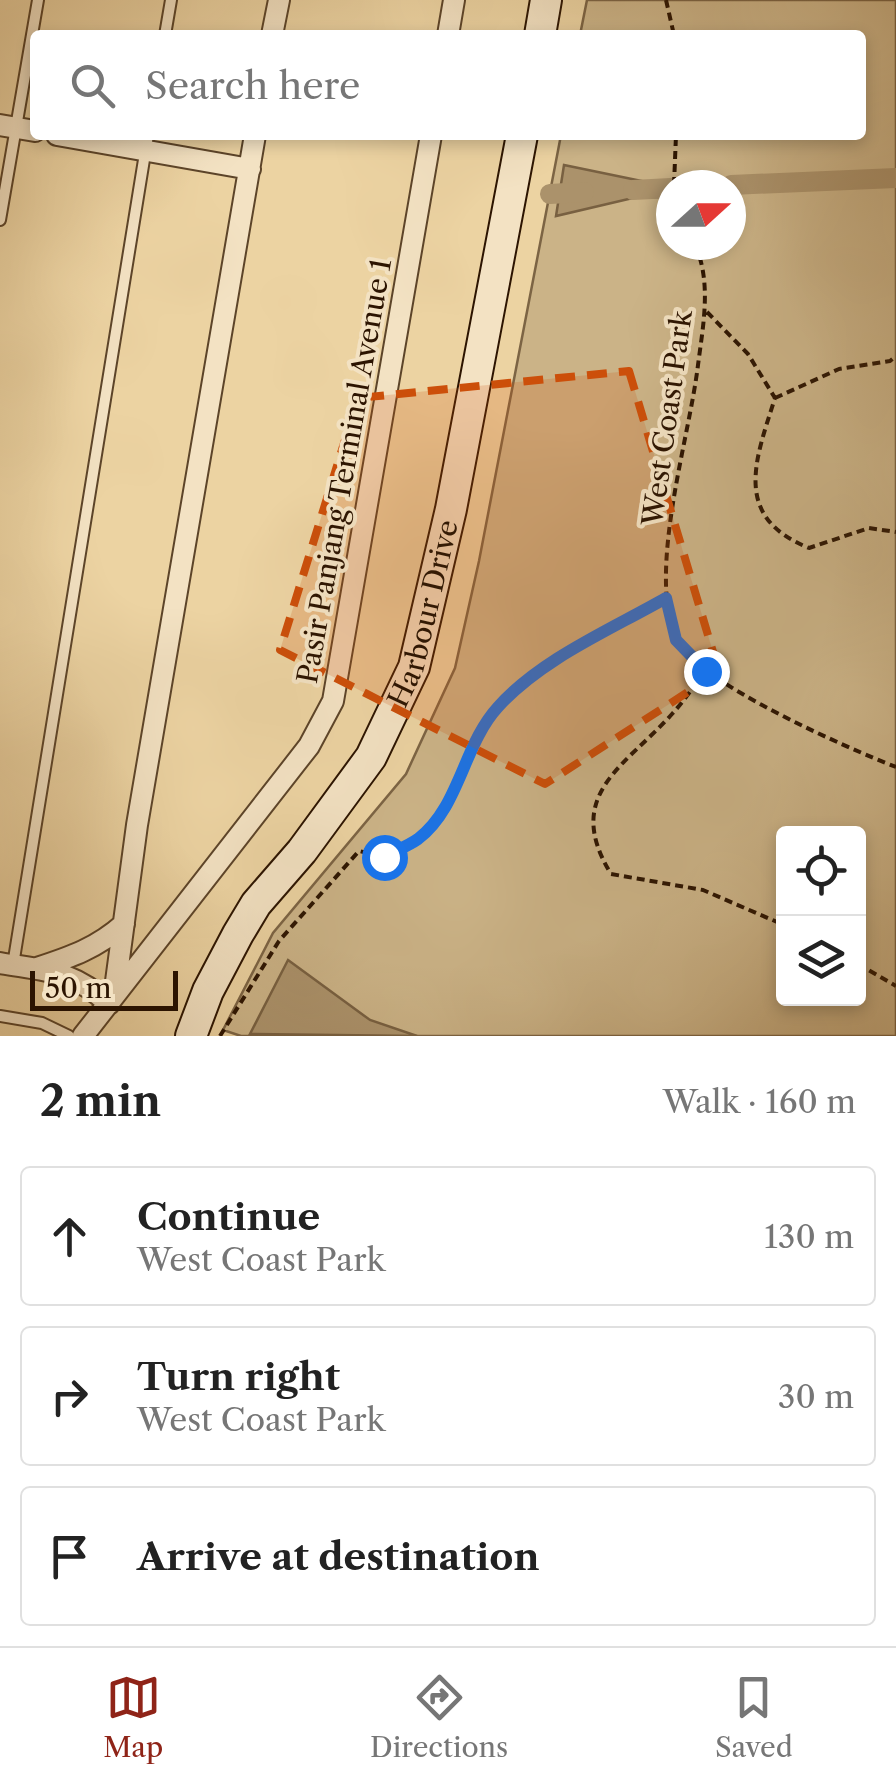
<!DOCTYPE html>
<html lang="en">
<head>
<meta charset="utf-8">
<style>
  :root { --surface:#fff; --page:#f6f6f6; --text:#222; --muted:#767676; --line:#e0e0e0; --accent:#8f2418 }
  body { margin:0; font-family:"Libre Caslon Text",serif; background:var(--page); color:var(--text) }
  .controls { position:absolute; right:30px; bottom:30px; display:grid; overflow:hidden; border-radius:10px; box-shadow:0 5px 15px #0003 }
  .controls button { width:90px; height:90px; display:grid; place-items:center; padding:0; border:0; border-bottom:2px solid var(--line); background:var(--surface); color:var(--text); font:50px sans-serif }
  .compass { position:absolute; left:656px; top:170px; width:90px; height:90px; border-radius:50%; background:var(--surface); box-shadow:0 5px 15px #0003; rotate:69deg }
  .scale { position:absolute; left:30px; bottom:25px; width:148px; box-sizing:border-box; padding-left:10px; border:5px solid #2c1401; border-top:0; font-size:28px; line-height:35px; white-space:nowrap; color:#2c1401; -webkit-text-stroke:8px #f3e2c3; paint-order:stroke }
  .stop { position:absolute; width:30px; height:30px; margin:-22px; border:8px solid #1a73e8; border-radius:50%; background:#fff }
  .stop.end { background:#1a73e8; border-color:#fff; box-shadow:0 2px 10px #0008 }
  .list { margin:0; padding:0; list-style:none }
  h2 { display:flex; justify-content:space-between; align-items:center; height:130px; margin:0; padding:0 40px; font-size:42px }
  h2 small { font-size:32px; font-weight:400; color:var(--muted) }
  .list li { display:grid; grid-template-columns:65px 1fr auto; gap:30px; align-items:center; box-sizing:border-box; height:140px; margin:0 20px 20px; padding:0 20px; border:2px solid var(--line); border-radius:10px }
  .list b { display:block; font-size:38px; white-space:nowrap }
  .list p { margin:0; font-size:32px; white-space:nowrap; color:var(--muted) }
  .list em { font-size:32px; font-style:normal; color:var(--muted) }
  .icon { flex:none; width:55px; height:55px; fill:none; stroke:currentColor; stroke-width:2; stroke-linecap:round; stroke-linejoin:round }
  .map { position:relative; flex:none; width:896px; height:1036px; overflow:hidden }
  .search { position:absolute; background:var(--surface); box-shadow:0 5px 15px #0003; left:30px; right:30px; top:30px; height:110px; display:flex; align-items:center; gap:25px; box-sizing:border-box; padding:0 35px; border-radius:10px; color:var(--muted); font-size:38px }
  .sheet { height:610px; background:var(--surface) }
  nav { display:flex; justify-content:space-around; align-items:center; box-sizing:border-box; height:140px; border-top:2px solid var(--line); background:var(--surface); font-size:28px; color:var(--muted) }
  nav a { display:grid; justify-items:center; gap:5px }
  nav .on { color:var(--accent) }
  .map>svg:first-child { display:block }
</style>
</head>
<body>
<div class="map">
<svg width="896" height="1036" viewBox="0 0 896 1036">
  <rect width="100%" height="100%" fill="#ecd3a2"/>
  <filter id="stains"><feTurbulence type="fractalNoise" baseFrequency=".002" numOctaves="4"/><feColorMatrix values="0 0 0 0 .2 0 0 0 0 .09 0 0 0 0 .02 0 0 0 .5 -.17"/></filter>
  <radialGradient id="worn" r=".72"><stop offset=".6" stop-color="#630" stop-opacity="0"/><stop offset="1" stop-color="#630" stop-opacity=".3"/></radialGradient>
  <path fill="#cbb387" stroke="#7c6444" stroke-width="2.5" fill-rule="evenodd" d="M587 0H896V1036H241L223 1030 273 933 406 774 455 668 479 561 561 135H861V35H580ZM671 185H731V245H671ZM784 834H858V998H784Z"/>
  <path fill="#ab926b" stroke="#786041" stroke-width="2.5" d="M564 165 661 185 660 197H637L556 216Z
    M288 960 370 1020 417 1036 250 1034Z"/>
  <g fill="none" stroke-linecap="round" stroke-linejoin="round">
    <path stroke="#ab926b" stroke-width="20" d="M731 185 896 178
      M633 190 671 188
      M550 194 584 192"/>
    <g stroke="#5c4429" stroke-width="14">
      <path id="service" d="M165 35 171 0
        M0 220 38 0
        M13 965 148 135
        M0 1016 42 1023 69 1036"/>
    </g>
    <g stroke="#5c4429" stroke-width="24">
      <path id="minor" d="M272 35 279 0
        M448 35 454 0
        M0 125 35 131
        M57 135 250 169
        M0 963C46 971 73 970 109 1004
        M37 968C71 957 97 948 124 924
        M114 996 137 825 255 135
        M83 1036 309 746 333 701 431 135"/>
    </g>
    <g stroke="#2c1401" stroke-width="34">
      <g id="secondary">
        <path d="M540 35 546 0"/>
        <path id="s1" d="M191 1036 208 991 238 934 256 904 302 851 371 757 414 667 451 509 522 135"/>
      </g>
    </g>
    <path stroke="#2c1401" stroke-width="4" stroke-dasharray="8 5" stroke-linecap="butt" d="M666 0 674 35
      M674 185 676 135
      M695 245C712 282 703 326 698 365 689 440 648 567 675 637 692 681 850 749 896 767
      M707 312 748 354 775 398C755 461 732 517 809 548L869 528 896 532
      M775 398 839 369 890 361 896 356
      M705 671C694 686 684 701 672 714 626 766 562 794 611 874L703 890 784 925
      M858 964 896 986
      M220 1036 279 941 359 851 384 857C395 851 408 846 418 839 460 807 463 746 498 707 541 659 610 630 666 598"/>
    <use href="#service" stroke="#f3e2c3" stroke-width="10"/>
    <use href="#minor" stroke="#f3e2c3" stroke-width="20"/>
    <use href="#secondary" stroke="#f3e2c3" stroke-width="30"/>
  </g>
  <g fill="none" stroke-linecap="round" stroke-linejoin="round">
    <path stroke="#1a73e8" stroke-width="12" d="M384 857C395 851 408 846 418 839 460 807 463 745 498 707 541 659 610 630 666 598L676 640 706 671"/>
  </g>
  <path fill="#cc4f0a" fill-opacity="0.2" stroke="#cc4f0a" stroke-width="8" stroke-dasharray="20 12" stroke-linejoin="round" d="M629 371 719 672 545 784 280 650 358 398Z"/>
  <g text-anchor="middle" stroke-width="8" stroke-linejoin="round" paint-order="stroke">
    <g font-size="28" fill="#2c1401" stroke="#f3e2c3">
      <text transform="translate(667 418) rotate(-82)" y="10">West Coast Park</text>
      <text transform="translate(344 471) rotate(-80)" y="10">Pasir Panjang Terminal Avenue 1</text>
      <text dy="10" stroke="none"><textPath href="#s1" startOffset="488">Harbour Drive</textPath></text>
    </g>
  </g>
  <rect width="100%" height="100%" filter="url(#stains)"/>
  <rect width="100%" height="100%" fill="url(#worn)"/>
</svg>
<div class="controls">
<button><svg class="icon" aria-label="locate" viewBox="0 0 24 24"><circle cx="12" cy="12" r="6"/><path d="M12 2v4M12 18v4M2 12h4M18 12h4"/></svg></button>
<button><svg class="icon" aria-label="layers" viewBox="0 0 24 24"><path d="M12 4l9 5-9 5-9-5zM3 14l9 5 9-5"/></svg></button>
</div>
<svg class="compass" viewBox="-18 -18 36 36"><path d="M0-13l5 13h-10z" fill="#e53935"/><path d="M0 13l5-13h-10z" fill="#767676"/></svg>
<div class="scale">50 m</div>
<div class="stop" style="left:384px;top:857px"></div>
<div class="stop end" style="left:706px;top:671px"></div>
<div class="search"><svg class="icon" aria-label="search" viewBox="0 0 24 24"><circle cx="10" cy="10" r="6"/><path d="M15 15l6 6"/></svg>Search here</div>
</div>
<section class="sheet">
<h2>2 min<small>Walk · 160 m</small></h2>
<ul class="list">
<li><svg class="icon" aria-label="ahead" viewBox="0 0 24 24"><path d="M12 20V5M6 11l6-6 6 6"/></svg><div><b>Continue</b><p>West Coast Park</p></div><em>130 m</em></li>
<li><svg class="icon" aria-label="right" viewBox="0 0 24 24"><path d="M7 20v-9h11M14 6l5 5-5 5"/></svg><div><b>Turn right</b><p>West Coast Park</p></div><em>30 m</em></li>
<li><svg class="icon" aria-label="arrive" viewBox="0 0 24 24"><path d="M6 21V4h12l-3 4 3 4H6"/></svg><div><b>Arrive at destination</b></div></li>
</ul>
</section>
<nav>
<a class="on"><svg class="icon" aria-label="map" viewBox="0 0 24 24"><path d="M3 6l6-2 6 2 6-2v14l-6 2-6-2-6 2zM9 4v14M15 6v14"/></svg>Map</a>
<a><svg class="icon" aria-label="directions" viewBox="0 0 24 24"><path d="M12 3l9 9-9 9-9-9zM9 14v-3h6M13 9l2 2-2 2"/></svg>Directions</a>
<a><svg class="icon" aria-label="saved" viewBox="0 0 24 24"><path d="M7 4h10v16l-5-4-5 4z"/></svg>Saved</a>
</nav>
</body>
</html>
